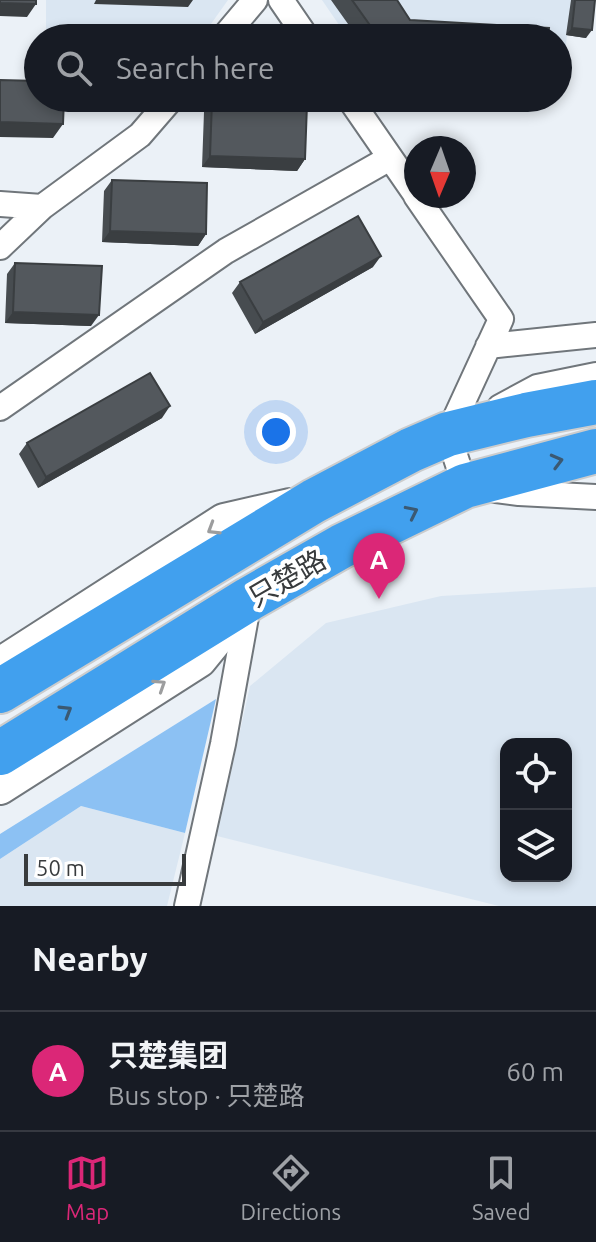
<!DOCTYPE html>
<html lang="en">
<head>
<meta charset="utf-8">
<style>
  :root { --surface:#171b24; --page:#20242c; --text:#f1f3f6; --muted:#9ea1a6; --line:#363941; --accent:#db2777 }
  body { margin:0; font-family:Ubuntu,"Noto Sans SC",sans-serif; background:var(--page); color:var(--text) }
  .controls { position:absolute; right:24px; bottom:24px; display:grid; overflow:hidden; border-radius:16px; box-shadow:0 4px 12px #0003 }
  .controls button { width:72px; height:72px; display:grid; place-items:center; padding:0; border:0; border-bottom:2px solid var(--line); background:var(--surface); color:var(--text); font:40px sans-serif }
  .compass { position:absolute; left:404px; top:136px; width:72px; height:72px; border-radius:50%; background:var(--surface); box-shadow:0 4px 12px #0003; rotate:182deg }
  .scale { position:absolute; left:24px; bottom:20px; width:162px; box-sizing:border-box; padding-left:8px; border:4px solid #383b3d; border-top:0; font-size:22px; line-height:28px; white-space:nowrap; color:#383b3d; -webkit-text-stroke:6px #fff; paint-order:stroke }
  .you { position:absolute; left:276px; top:432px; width:28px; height:28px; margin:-20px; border:6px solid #fff; border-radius:50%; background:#1a73e8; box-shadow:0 0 0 12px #1a73e833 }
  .badge { display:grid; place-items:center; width:52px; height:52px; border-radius:50%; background:var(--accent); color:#fff; font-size:26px; font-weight:700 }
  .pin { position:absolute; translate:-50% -66px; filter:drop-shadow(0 2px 4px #0008) }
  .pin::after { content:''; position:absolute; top:42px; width:28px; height:24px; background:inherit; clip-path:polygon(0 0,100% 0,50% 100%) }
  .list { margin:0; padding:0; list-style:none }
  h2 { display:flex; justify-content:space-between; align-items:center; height:104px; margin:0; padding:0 32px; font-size:34px }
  h2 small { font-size:26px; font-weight:400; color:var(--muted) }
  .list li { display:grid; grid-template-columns:52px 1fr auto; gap:24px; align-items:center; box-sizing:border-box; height:120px; padding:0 32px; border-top:2px solid var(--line) }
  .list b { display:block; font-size:30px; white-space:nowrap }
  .list p { margin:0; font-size:26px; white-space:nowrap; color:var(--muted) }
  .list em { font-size:26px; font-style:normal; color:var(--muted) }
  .icon { flex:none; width:44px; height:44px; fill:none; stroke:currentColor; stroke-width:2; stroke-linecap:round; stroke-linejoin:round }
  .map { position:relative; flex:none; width:596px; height:906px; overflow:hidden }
  .search { position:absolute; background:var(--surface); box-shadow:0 4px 12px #0003; left:24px; right:24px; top:24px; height:88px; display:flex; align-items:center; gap:20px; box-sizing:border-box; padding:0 28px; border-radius:44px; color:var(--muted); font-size:30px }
  .sheet { height:224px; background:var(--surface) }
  nav { display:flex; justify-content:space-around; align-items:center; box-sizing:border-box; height:112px; border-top:2px solid var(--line); background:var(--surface); font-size:22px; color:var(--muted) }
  nav a { display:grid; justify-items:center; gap:4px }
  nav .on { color:var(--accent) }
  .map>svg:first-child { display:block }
</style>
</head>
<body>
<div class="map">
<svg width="596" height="906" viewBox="0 0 596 906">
  <rect width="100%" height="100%" fill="#ebf1f7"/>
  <path fill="#dae6f2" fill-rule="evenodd" d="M46 0H228L201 38H46Z
    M322 0H571L561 89H558V38H348Z
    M596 587V906H499L217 836 250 686 326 623 441 596ZM506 744H566V876H506Z
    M81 806 185 833 167 906H0V859Z"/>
  <path fill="#8cc1f3" d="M216 699 185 833 81 806 0 859V834Z"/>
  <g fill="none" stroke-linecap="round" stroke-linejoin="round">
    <g stroke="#70767b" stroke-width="28">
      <path id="street" d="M281 0 307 38
        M223 38 255 0
        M349 98 416 195
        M416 196 501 319 448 434 465 486 519 493 596 497
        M0 204 42 207
        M0 247 42 207 140 135 172 98
        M488 346 596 335
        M500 407 537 387 596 375
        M0 408 226 251 390 158
        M187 906 223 744 248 606"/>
    </g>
    <g stroke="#70767b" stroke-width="38">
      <path id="secondary" d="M0 665 224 521 290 506
        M0 787 199 660 234 617"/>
    </g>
    <g stroke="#cbcccd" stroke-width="48">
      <path id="highway" d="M0 691 314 501 411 450 448 434 526 415 596 402
        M0 753 249 599 342 546 465 486 596 451"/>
    </g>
    <use href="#street" stroke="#fff" stroke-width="24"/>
    <use href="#secondary" stroke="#fff" stroke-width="34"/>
    <use href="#highway" stroke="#41a0ee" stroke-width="44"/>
  </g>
  <path fill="#474c50" d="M331 0H397L410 20 548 38H358Z
    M571 0H595L586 38 566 35Z
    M212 101 305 159 297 171 202 167 204 112Z
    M112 180 206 234 198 246 102 242 104 191Z
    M15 263 91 326 5 323 7 274Z
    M373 267 255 334 232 293 240 282Z
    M162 418 38 488 19 454 27 443Z"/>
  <path fill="#3a3e41" d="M96 0H193L188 7 94 4Z
    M0 3 36 4 27 17 0 16Z
    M572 28 592 30 586 38 566 35Z
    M377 35 390 37 389 38H375Z
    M0 122 63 124 53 138 0 137Z
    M210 156 305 159 297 171 202 167Z
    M110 231 206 234 198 246 102 242Z
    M381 256 373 267 255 334 263 322Z
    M13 312 99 315 91 326 5 323Z
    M170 406 162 418 38 488 46 477Z"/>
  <path fill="#53585d" stroke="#3a3e41" stroke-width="2" d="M0 0H36V4L0 3Z
    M352 0H397L410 20 549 28 548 38H390V37L377 35Z
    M575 0H595L592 30 572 28Z
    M0 80 38 81V98H64L63 124 0 122Z
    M212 101 307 104 305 159 210 156Z
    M112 180 207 183 206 234 110 231Z
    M358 216 381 256 263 322 240 282Z
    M15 263 102 266 99 315 13 312Z
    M150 373 170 406 46 477 27 443Z"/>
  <defs><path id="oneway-chevron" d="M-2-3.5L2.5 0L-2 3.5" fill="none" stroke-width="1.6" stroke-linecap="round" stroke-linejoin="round" transform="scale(2)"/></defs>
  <g stroke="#3b5972">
    <use href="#oneway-chevron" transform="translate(557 461) rotate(-15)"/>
    <use href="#oneway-chevron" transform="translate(412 512) rotate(-26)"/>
    <use href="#oneway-chevron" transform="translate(66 711) rotate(-31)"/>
  </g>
  <g stroke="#9c9d9e">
    <use href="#oneway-chevron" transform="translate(213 529) rotate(148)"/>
    <use href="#oneway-chevron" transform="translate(160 685) rotate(-33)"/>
  </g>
  <g text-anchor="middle" stroke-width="8" stroke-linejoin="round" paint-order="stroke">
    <g font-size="28" fill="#383b3d" stroke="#fff">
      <text transform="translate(287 578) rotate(-30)" y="10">只楚路</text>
    </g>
  </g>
</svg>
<div class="controls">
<button><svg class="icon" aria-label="locate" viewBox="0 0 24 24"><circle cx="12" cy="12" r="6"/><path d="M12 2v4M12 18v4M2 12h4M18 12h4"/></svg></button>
<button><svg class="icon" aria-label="layers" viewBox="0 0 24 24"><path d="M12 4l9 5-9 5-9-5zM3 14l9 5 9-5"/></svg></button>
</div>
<svg class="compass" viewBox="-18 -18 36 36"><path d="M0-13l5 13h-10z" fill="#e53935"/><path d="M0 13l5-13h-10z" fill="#9ea1a6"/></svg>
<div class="scale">50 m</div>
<div class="you"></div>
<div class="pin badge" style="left:379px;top:599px">A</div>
<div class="search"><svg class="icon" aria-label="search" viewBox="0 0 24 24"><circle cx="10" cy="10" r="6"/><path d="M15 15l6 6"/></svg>Search here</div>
</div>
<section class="sheet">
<h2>Nearby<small></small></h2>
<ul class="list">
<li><span class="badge">A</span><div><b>只楚集团</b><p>Bus stop · 只楚路</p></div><em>60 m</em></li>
</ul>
</section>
<nav>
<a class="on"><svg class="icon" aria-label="map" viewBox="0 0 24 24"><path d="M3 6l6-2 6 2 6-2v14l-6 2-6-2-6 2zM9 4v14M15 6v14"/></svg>Map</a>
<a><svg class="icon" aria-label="directions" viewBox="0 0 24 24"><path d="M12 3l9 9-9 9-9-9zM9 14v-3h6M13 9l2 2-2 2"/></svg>Directions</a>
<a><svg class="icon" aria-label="saved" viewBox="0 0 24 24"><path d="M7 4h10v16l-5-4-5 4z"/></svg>Saved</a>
</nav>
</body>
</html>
